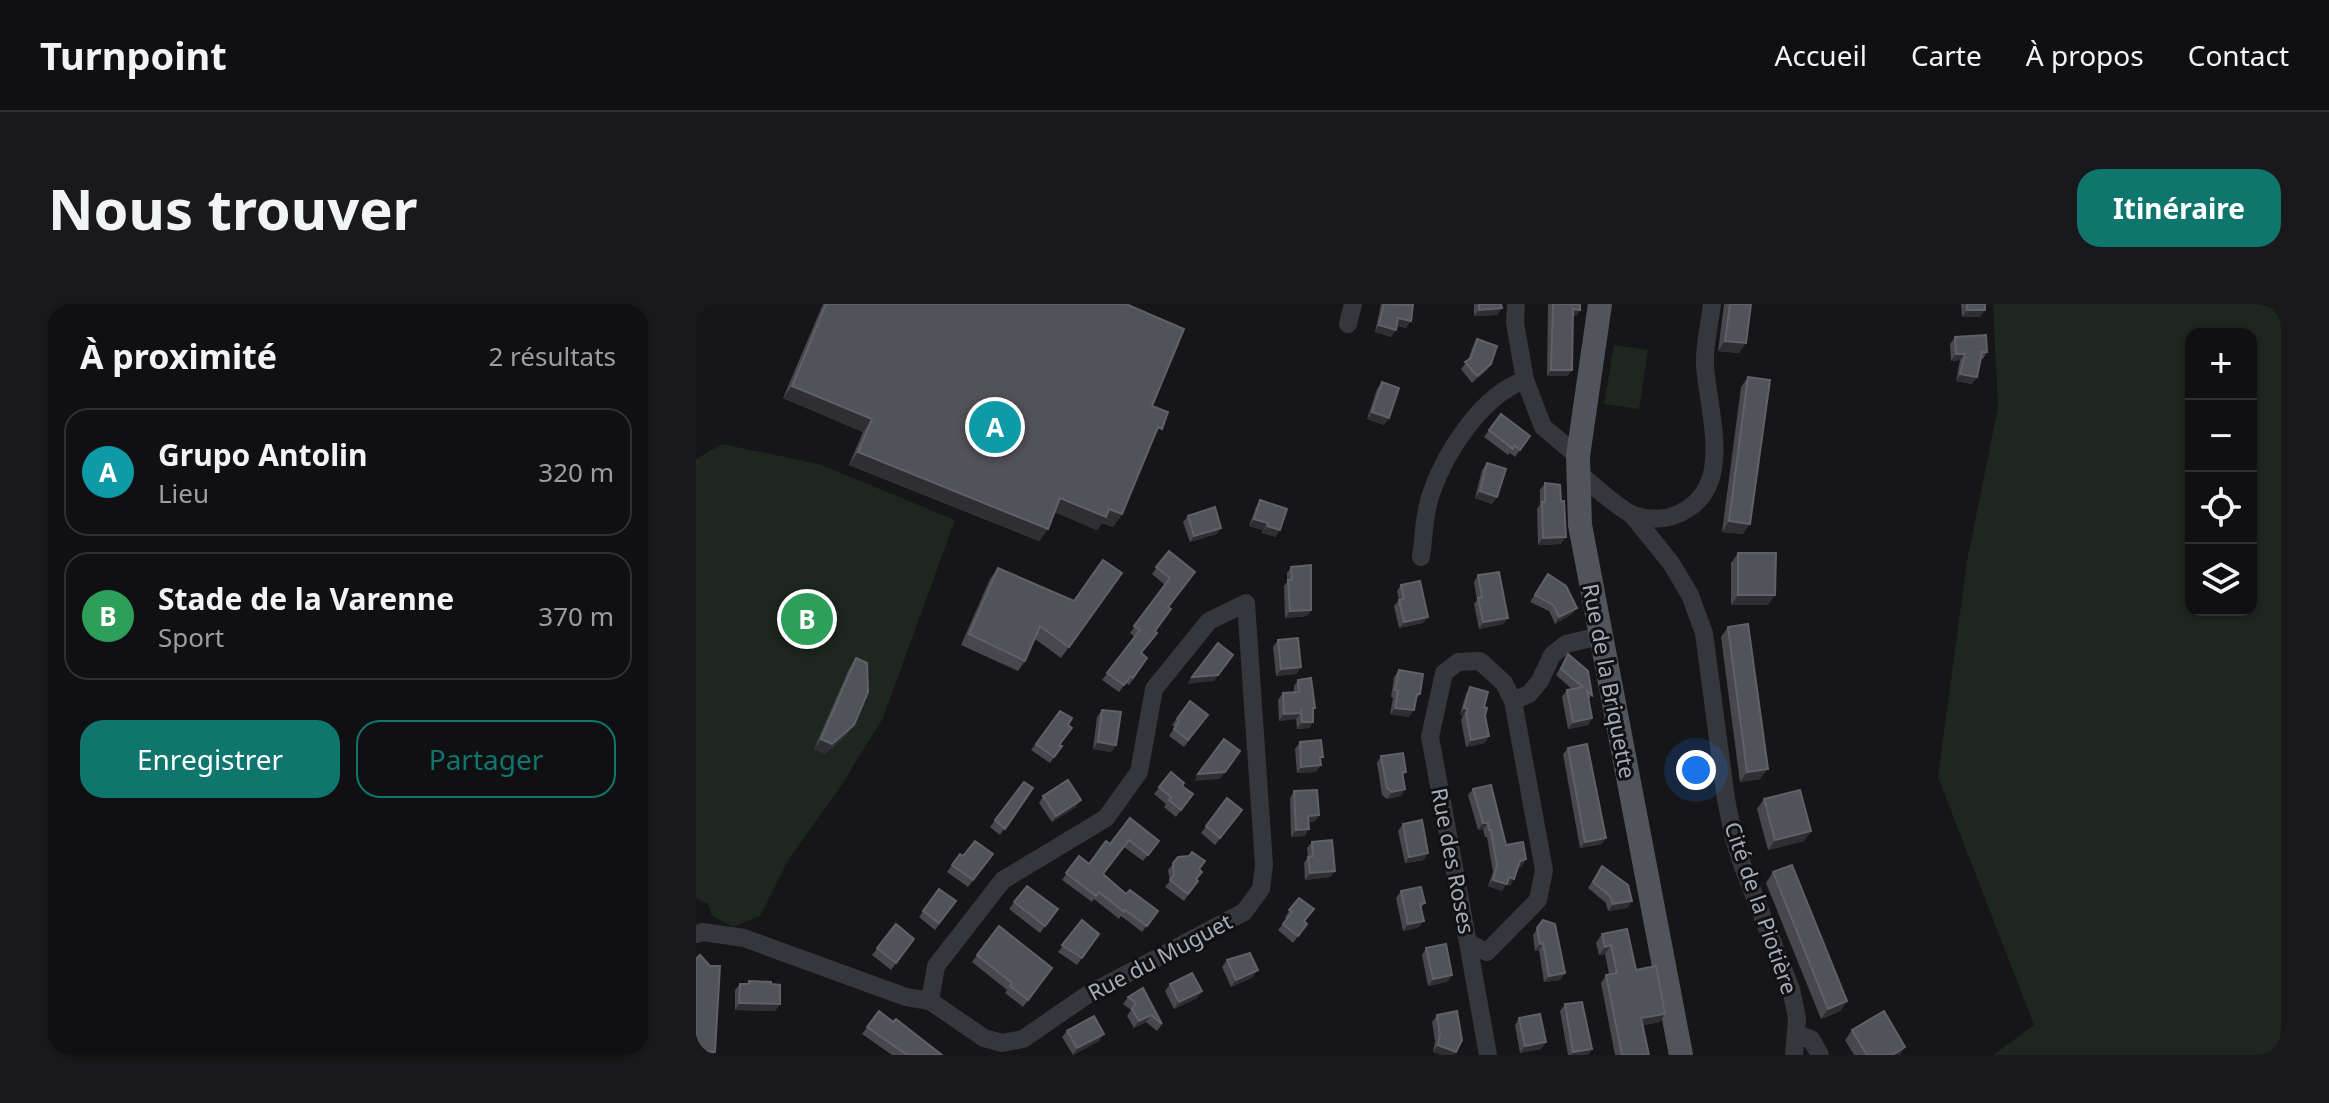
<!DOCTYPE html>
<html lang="fr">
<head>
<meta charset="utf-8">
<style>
  :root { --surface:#101012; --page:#19191b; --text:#f1f3f6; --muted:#9c9d9f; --line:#303032; --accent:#0f766e }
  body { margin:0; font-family:"Noto Sans",sans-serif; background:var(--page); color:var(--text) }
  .controls { position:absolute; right:24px; top:24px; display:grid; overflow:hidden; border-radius:16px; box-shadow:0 2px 6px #0004 }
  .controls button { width:72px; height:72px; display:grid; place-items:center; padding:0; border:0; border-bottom:2px solid var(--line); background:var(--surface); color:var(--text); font:40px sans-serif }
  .you { position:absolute; left:1000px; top:466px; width:28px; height:28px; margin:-20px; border:6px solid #fff; border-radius:50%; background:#1a73e8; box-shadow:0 0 0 12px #1a73e833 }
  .badge { display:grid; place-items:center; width:52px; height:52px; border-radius:50%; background:var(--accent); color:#fff; font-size:26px; font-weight:700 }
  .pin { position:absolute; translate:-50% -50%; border:4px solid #fff; box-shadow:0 2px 8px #0006 }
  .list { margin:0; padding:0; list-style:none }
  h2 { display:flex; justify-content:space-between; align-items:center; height:104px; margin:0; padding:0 32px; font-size:34px }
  h2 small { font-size:26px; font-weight:400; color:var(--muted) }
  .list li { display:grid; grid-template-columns:52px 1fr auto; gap:24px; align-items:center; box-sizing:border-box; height:128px; margin:0 16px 16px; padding:0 16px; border:2px solid var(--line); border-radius:24px }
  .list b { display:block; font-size:30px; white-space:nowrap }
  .list p { margin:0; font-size:26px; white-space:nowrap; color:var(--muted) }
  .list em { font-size:26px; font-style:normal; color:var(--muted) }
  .actions { display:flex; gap:16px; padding:24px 32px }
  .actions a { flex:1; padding:18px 0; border:2px solid var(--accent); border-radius:24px; text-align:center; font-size:28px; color:var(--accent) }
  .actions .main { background:var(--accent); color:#fff }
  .icon { flex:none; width:44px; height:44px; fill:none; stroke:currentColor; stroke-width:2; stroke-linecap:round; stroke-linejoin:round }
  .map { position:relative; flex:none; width:1585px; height:751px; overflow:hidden; border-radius:24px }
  header { display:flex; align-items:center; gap:48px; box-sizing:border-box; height:112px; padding:0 40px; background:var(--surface); border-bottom:2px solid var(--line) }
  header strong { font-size:38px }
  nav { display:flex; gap:44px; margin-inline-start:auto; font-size:28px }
  .intro { display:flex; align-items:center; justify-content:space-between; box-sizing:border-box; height:192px; padding:0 48px }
  h1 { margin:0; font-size:56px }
  .button { padding:20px 36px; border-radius:24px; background:var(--accent); color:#fff; font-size:28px; font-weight:700 }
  main { display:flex; gap:48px; padding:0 48px }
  aside { flex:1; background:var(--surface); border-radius:24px; box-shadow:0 2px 6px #0004 }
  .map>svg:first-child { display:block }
</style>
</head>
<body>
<header>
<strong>Turnpoint</strong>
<nav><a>Accueil</a><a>Carte</a><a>À propos</a><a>Contact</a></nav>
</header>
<div class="intro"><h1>Nous trouver</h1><a class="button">Itinéraire</a></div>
<main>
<aside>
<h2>À proximité<small>2 résultats</small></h2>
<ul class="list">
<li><span class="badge" style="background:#0f9aa8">A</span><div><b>Grupo Antolin</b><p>Lieu</p></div><em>320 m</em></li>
<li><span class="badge" style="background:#2e9e5b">B</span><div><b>Stade de la Varenne</b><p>Sport</p></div><em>370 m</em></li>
</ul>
<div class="actions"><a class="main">Enregistrer</a><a>Partager</a></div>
</aside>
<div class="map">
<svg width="1585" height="751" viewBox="0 0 1585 751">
  <rect width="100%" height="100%" fill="#161618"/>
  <path fill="#1d261f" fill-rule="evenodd" d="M1297 0H1585V751H1297L1338 721 1242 473 1271 257 1302 103ZM1495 30H1555V306H1495Z
    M918 41 952 46 943 105 908 100Z
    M26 140 123 160 259 216 187 414 145 482 93 555 64 612 37 623 16 612 12 600 0 594V155Z"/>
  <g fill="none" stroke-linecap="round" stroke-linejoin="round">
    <path stroke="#36373d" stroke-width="18" d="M820 0 819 19 829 76
      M652 20 657 0
      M882 169C898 181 918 201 935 210 944 215 967 216 977 212 1042 189 1012 111 1009 61 1008 41 1014 19 1016 0
      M937 212 975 259 994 291 1008 329 1030 495 1038 535 1047 563 1095 685 1101 714 1098 751
      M725 253C728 233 728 209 735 190 749 148 786 91 829 76L847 123 882 152
      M817 397 808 379 784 357 762 358 748 369 734 433 772 639 791 648 842 596 848 566 817 397 833 390 844 377 856 351 870 340 904 332
      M0 630 7 628 48 634 210 693 234 697 288 734 306 739 327 735 391 691 548 608 565 585 568 561 550 299 513 317 458 385 443 468 410 514 307 576 240 662 234 697
      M772 639 792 751
      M1100 730 1115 735 1124 751"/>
    <path stroke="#52545c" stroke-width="24" d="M904 0 882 152 884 221 985 751"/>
  </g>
  <path fill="#47474d" d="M127 0H430L456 102V138L426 210 417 223 406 219 401 226 359 208 352 225 343 237 153 161 167 128 87 94Z
    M685 0H714L710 24 701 22 700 26 695 33 679 28Z
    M778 0H805L801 11 778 12Z
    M852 0H884V6L880 12H877L876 66 871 72H851Z
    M1028 0H1055L1043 49 1022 47Z
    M1265 0H1289L1284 13H1266Z
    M1259 33 1291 48 1287 55H1285L1276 80 1260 77 1264 56 1255 57 1254 40Z
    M781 35 795 60 790 67 776 79 765 65 772 56 777 42Z
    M1052 73 1047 230 1026 228 1045 83Z
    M686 78 693 114 688 121 671 115 681 85Z
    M805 110 834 132 819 153 814 149 812 151 788 133Z
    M791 159 796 200 779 194 786 166Z
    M849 179 865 240 842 241 841 205 844 201V186Z
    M564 196 580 233 566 229 567 226 553 222 560 203Z
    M492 212 525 224 520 230 494 238 487 218Z
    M473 247 499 268 473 303 446 349 451 354 433 381 430 379 423 388 406 376 439 333 434 329 469 281 456 270Z
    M1042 249 1072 301H1035V259Z
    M595 263 615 306 611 312 589 314 588 282 591 278V269Z
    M302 264 378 297 426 269 365 354 339 335 329 357 322 367 265 341 294 275Z
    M852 270 876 310 859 320 853 307 834 298Z
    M782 271 812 314 807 320 783 325 778 300 781 296 778 278Z
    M705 281 732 313 727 319 703 324 698 302 703 296 701 287Z
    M1032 323 1064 475 1044 478 1025 333Z
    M582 336 605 363 600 370 580 372 577 343Z
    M872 350 896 391 893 395 896 414 892 421 872 425 866 393 871 386 876 385 860 371Z
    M160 354 151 431 129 450 118 445 153 365Z
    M703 366 724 390 720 395 713 413 694 410 697 394 695 393 698 373Z
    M602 376 617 407V418L613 424 601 425 600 415 583 417 582 396 587 389 598 388V382Z
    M774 383 788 403 793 432 788 439 770 443 765 416 767 412 764 410 770 390Z
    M494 397 512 411 488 443 473 432 479 423 476 421Z
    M406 406 420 441 415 448 397 445 401 413Z
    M364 407 372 421 364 441 366 442 354 459 335 446Z
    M604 438 624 456 620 468 601 469 599 445Z
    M872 444 906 540 884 544 867 450Z
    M685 452 710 468 707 472 709 485 705 492 691 495 686 491 681 459Z
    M475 468 486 482 497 490 480 513 468 503 470 500 458 490Z
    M328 478 337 484 304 531 294 523Z
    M777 485 810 541 826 562 822 563 814 582 810 580 806 587 792 582 797 568 791 533H789L787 525 782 526 772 491Z
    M598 487 623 511 618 518H613L609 532 595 533 594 494Z
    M347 492 380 503 356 518 343 499Z
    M531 494 541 513 519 541 505 529Z
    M1068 495 1115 527 1108 537 1072 546 1061 505Z
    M434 514 463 537 447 557 428 543 407 570 430 590 462 607 446 628 425 612 423 615 398 595 396 598 366 576 383 552 393 560 414 540Z
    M707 520 728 556 709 559 702 527Z
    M616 538 639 567 634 573 609 576 608 559 612 553 611 544Z
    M264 550 267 552 297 550 272 583 251 568Z
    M482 553 503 565 500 575 502 577 488 597 469 583 474 577 472 566Z
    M906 562 936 597 931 604 912 607 910 599 892 584Z
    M1077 568 1151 697 1144 707 1125 715 1070 579Z
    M331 582 362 605 344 629 313 605Z
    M243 585 260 597 239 626 223 613Z
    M705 587 729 599 725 604 723 623 707 627 700 594Z
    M603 594 609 618 611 620 597 639 582 626 591 615 589 613Z
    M386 616 403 630 381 661 362 648Z
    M847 616 869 669 864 676 848 678 843 646 839 647 837 631Z
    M200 620 218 635 195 666 176 651Z
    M303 622 356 664 327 703 309 689 311 686 276 658Z
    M906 630 940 666 964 718 947 721 953 751H919L905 679 910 671 913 670 909 650 903 651 900 639Z
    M730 644 756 671 751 678 732 682 726 651Z
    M531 656 557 673 535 683 526 663Z
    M53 677 75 680 84 700 79 707 39 706V686L44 680H51Z
    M474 680 506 687 501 694 478 705 469 687Z
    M432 693 466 720 461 727 450 718 438 724 431 712 435 706 427 700Z
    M869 700 896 745 892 751H872L864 707Z
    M183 707 246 751H196L166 730Z
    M741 711 760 748 758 751H745L737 748 739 737 736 718Z
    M823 714 850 738 845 745 824 749 819 721Z
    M1156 726 1204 751H1158L1149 736Z
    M371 727 403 737 377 751 366 733Z"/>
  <path fill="#2f2f33" d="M806 4 801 11 778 12 783 6Z
    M877 5 884 6 880 12H872Z
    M1271 6H1289L1284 13H1266Z
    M702 14 715 17 710 24 698 21Z
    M683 21 700 26 695 33 679 28Z
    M1029 37 1050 39 1043 49 1022 47Z
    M1260 50H1269L1264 56 1255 57Z
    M795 60 790 67 776 79 781 72Z
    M855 66H876L871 72H851Z
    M1264 70 1281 73 1276 80 1260 77Z
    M96 82 176 115 167 128 87 94Z
    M676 108 693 114 688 121 671 115Z
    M162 148 352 225 343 237 153 161Z
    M784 187 801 193 796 200 779 194Z
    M364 194 413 205 426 210 417 223 406 219 401 226 355 207Z
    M558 215 572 219 567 226 553 222Z
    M1033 217 1054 220 1047 230 1026 228Z
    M571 222 584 226 580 233 566 229Z
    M525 224 520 230 494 238 498 232Z
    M870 233 865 240 842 241 847 234Z
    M1042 291H1079L1072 301H1035Z
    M881 304 876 310 859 320 863 313Z
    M615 306 611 312 589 314 594 307Z
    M732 313 727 319 703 324 708 318Z
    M812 314 807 320 783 325 787 318Z
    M537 351 518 377 491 380 496 373Z
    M605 363 600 370 580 372 585 365Z
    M699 404 718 406 713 413 694 410Z
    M768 404 772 405 767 412 764 410Z
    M605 409 600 415 583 417 588 410Z
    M896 414 892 421 872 425 877 418Z
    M606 418H617L613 424 601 425Z
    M158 421 151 431 129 450 118 445 125 435Z
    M793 432 788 439 770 443 775 436Z
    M402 438 420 441 415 448 397 445Z
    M539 454 524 475 498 477 502 470Z
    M625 461 620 468 601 469 605 463Z
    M1072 465 1064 475 1044 478 1051 468Z
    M709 485 705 492 691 495 696 488Z
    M385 496 380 503 356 518 360 512Z
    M623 511 618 518 607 519 612 512Z
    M787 519H792L787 525 782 526Z
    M613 525 609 532 595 533 600 526Z
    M1115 527 1108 537 1072 546 1079 536Z
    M910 534 906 540 884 544 889 538Z
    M732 549 728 556 709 559 713 553Z
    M830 555 826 562 819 563 824 557Z
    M639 567 634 573 609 576 614 569Z
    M813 573 818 575 814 582 810 580 806 587 792 582 797 576Z
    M936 597 931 604 912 607 917 600Z
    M728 617 723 623 707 627 712 620Z
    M847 639 843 646 839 647 844 640Z
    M915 641 909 650 903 651 909 643Z
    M562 666 557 673 535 683 540 676Z
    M869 669 864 676 848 678 853 672Z
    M756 671 751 678 732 682 737 675Z
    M506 687 501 694 478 705 483 698Z
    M1151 697 1144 707 1125 715 1132 705Z
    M43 699 84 700 79 707 39 706Z
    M969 710 964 718 940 723 945 714Z
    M455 711 450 718 438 724 443 717Z
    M408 730 403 737 377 751 381 744Z
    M850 738 845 745 824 749 829 742Z
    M742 741 760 748 758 751H745L737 748Z
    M1209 743 1204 751H1196Z
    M896 745 892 751H875L877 748Z
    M0 747 19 748 17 751H0Z"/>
  <path fill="#525259" stroke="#5f6068" stroke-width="2" d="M130 0H430L488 25 456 102 472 108 466 125 462 123 426 210 413 205 410 213 364 194 352 225 162 148 176 115 96 82Z
    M688 0 717 1 715 17 702 14 700 26 683 21Z
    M783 0H805L806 4 783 6Z
    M857 0H884V6L877 5 876 66H855Z
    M1034 0H1055L1050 39 1029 37Z
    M1271 0H1289V6H1271Z
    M1290 31 1291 48H1286L1281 73 1264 70 1269 50H1260L1259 33Z
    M781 35 801 42 795 60 781 72 769 58 775 54Z
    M1052 73 1074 76 1054 220 1033 217Z
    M686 78 703 84 693 114 676 108Z
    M805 110 834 132 824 146 818 141 817 145 793 126Z
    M791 159 810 165 801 193 784 187Z
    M849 179 864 181 865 197H868L870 233 847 234 846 198H849Z
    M564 196 591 205 584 226 571 222 572 219 558 215Z
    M519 203 525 224 498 232 492 212Z
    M473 247 499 268 472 303 475 305 459 327 461 329 445 349 451 354 437 374 435 372 428 381 411 369 444 326 438 322 474 274 460 263Z
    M1042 249H1080L1079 291H1042Z
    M407 256 426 269 373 343 344 322 329 357 273 330 302 264 378 297Z
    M615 261V306L594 307 592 276H596L595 263Z
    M803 268 812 314 787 318 782 294 786 293 782 271Z
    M852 270 870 282 881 304 863 313 857 301 839 291Z
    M724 277 732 313 708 318 703 296 708 295 705 281Z
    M1052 320 1072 465 1051 468 1032 323Z
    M602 334 605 363 585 365 582 336Z
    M522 339 537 351 522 371 496 373Z
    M872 350 892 367 896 391 891 387 896 414 877 418 871 386 887 383 865 365Z
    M160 354 171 359 172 388 158 421 136 440 125 435Z
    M703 366 727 370 724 390H721L718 406 699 404 702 387 699 386Z
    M615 374 619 404H617V418H606L605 405V409L588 410 587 389 603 388 602 376Z
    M774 383 792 388 788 403 791 404 789 412 793 432 775 436 770 409 772 405 768 404Z
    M494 397 512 411 492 436 478 425 483 417 481 415Z
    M406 406 425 408 420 441 402 438Z
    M364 407 376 414 372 421 376 424 363 441 366 442 358 453 340 440Z
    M528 435 544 447 529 468 502 470Z
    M625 436 627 453H624L625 461 605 463 604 438Z
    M891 440 910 534 889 538 872 444Z
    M707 449 710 468H706L709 485 696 488 691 484 685 452Z
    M475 468 488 479 486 482 497 490 485 506 473 496 475 493 463 483Z
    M372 476 385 496 360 512 347 492Z
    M328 478 337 484 309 525 299 516Z
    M795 481 810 541 827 538 830 555 824 557 818 575 813 573 811 580 797 576 801 561 795 526H793L792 519H787L777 485Z
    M621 486 623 511 612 512 613 525 600 526 598 487Z
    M1104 486 1115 527 1079 536 1068 495Z
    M531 494 546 506 524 534 510 522Z
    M434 514 463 537 452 551 433 536 407 570 430 590 434 586 462 607 451 622 429 606 428 608 403 588 400 592 370 569 383 552 393 560 410 537 414 540Z
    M726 516 732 549 713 553 707 520Z
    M636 536 639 567 614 569 612 553 617 552 616 538Z
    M279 537 297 550 277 576 256 561 264 550 267 552Z
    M496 548 509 557 503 565 506 568 500 575 502 577 492 590 474 576 478 571 477 559 482 553 493 552Z
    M1096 561 1151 697 1132 705 1077 568Z
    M906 562 932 581 936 597 917 600 914 592 897 578Z
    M331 582 362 605 349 622 318 598Z
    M725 583 729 599 724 600 728 617 712 620 705 587Z
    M243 585 260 597 243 619 227 607Z
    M603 594 618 605 608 617 611 620 602 632 587 620 596 608 593 606Z
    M386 616 403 630 386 654 366 641Z
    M847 616 859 620 869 669 853 672 847 639 844 640 841 624Z
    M200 620 218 635 200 659 181 644Z
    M303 622 356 664 332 696 314 682 316 679 281 651Z
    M931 625 940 666 960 662 969 710 945 714 953 751H926L910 671 921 669 915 641 909 643 906 630Z
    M750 640 756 671 737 675 730 644Z
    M554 649 562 666 540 676 531 656Z
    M4 651 14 662H24L19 748 0 747V655Z
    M496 669 506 687 483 698 474 680Z
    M53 677 75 678V680L84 681V700L43 699 44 680H53Z
    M447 684 466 720 455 711 443 717 436 705 440 699 432 693Z
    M886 698 896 745 877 748 869 700Z
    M183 707 197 718 200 715 246 751H211L171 723Z
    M761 707 766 736 760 748 742 741 744 730 741 711Z
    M1188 707 1209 743 1196 751H1171L1156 726Z
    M844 710 850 738 829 742 823 714Z
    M398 712 408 730 381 744 371 727Z"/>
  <g text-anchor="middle" stroke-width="6" stroke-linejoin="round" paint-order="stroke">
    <g font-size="22" fill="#a7abb8" stroke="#111113">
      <text transform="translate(913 377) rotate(79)" y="8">Rue de la Briquette</text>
      <text transform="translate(757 557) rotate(79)" y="8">Rue des Roses</text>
      <text transform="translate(1065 604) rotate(71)" y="8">Cité de la Piotière</text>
      <text transform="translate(464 653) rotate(-28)" y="8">Rue du Muguet</text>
    </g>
  </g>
</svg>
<div class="controls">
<button>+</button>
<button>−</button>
<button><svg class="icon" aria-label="locate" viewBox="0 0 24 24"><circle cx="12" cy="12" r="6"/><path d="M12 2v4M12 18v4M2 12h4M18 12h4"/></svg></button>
<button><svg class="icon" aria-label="layers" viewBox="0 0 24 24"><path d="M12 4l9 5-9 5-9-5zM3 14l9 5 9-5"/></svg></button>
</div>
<div class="you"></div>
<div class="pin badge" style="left:299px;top:123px;background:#0f9aa8">A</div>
<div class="pin badge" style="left:111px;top:315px;background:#2e9e5b">B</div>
</div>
</main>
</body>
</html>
